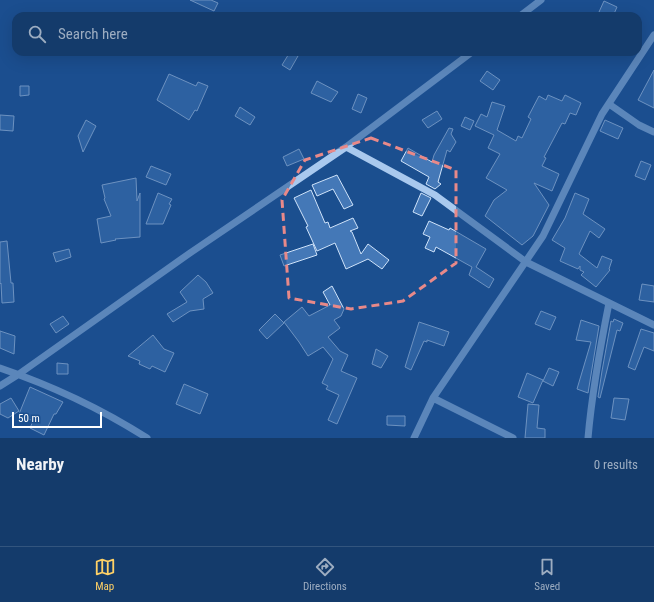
<!DOCTYPE html>
<html lang="en">
<head>
<meta charset="utf-8">
<style>
  :root { --surface:#143b6b; --page:#1d4271; --text:#f1f3f6; --muted:#9dadc1; --line:#33557e; --accent:#ffd166 }
  body { margin:0; font-family:"Roboto Condensed",sans-serif; background:var(--page); color:var(--text) }
  .scale { position:absolute; left:12px; bottom:10px; width:90px; box-sizing:border-box; padding-left:4px; border:2px solid #fff; border-top:0; font-size:11px; line-height:14px; white-space:nowrap; color:#fff; -webkit-text-stroke:3px #1b4f8f; paint-order:stroke }
  .list { margin:0; padding:0; list-style:none }
  h2 { display:flex; justify-content:space-between; align-items:center; height:52px; margin:0; padding:0 16px; font-size:17px }
  h2 small { font-size:13px; font-weight:400; color:var(--muted) }
  .icon { flex:none; width:22px; height:22px; fill:none; stroke:currentColor; stroke-width:2; stroke-linecap:round; stroke-linejoin:round }
  .map { position:relative; flex:none; width:654px; height:438px; overflow:hidden }
  .search { position:absolute; background:var(--surface); box-shadow:0 4px 16px #0002; left:12px; right:12px; top:12px; height:44px; display:flex; align-items:center; gap:10px; box-sizing:border-box; padding:0 14px; border-radius:12px; color:var(--muted); font-size:15px }
  .sheet { height:108px; background:var(--surface) }
  nav { display:flex; justify-content:space-around; align-items:center; box-sizing:border-box; height:56px; border-top:1px solid var(--line); background:var(--surface); font-size:11px; color:var(--muted) }
  nav a { display:grid; justify-items:center; gap:2px }
  nav .on { color:var(--accent) }
  .map>svg:first-child { display:block }
</style>
</head>
<body>
<div class="map">
<svg width="654" height="438" viewBox="0 0 654 438">
  <rect width="100%" height="100%" fill="#1b4f8f"/>
  <path fill="#4478b7" stroke="#cfe3fa" d="M190 0H211L218 3 214 11Z
    M604 1 617 7 613 16H608L599 12Z
    M290 52 298 56 290 70 282 65Z
    M654 70V108L638 100Z
    M487 71 500 80 493 90 480 81Z
    M169 74 196 86 198 82 208 86 197 111 195 110 189 120 157 100Z
    M317 81 338 92 331 102 311 93Z
    M20 86H29V95L20 96Z
    M358 94 367 98 361 113 352 109Z
    M548 95 562 101 565 95 581 103 576 115 570 113 565 124 562 123 544 157 546 158 542 166 559 174 552 191 534 183 549 205 533 236 522 245 485 216 494 200 507 190 486 178 500 154 488 148 494 135 475 126 481 114 487 117 492 102 505 106 497 130 516 141 518 136 522 138 531 119 528 117 539 96 546 100Z
    M240 107 255 117 250 125 235 116Z
    M437 111 442 119 428 128 422 120Z
    M0 115 14 116 13 131 0 130Z
    M465 117 474 121 470 130 461 126Z
    M86 120 96 126 83 152 78 136Z
    M605 120 623 128 618 139 600 131Z
    M449 128 453 129 451 134 456 142 450 152 447 150 438 182 441 184 435 189 426 184 429 177 401 161 408 148 432 162 434 155Z
    M299 149 304 159 287 166 283 157Z
    M641 161 651 165 645 180 635 176Z
    M151 166 171 174 166 185 146 177Z
    M337 175 353 205 344 209 333 189 317 196 312 185Z
    M136 178 137 201 140 193V237L115 239 116 240 101 243 97 219 111 216 104 199 105 198 102 185Z
    M311 190 325 223 328 222 330 228 353 218 358 228 350 231 352 232 361 254 368 244 389 260 382 269 368 259 346 269 335 243 317 251 306 227 308 226 294 198Z
    M158 193 172 199 169 204 171 205 163 224H146Z
    M421 193 431 198 422 216 413 212Z
    M575 193 589 199 583 214 605 229 599 238 590 231 579 254 597 268 602 256 612 260 609 269 610 270 596 287 581 275 584 272 580 270V266L578 269 560 261 565 248 552 240 565 218Z
    M429 221 449 230 450 228 486 249 476 267 494 279 489 288 469 275 472 267 436 247 434 252 425 248 430 237 423 234Z
    M7 241 11 283H13L14 302 2 303 1 283 0 284V242Z
    M313 244 317 255 284 266 280 255Z
    M69 249 71 257 56 262 53 253Z
    M198 275 206 282 213 293 203 299 204 309 190 311 173 322 167 314 187 302 180 292Z
    M642 284 654 286V302L639 300Z
    M332 286 344 309 341 316 334 320 340 328 328 337 340 351 348 355 341 371 357 378 337 424 328 420 339 395 326 389 328 386 322 383 333 359 323 347 308 356 299 342 284 322 302 307 309 316 330 305 323 292Z
    M541 311 556 317 550 330 535 324Z
    M275 314 284 323 267 339 259 330Z
    M63 316 69 324 56 333 50 324Z
    M614 319 623 323 620 331 617 330 600 398 598 397 602 371 611 321 613 322Z
    M581 320 599 326 588 393 577 389 591 342 576 340Z
    M419 322 449 332 444 346 427 340V342L424 341 411 370 405 367Z
    M641 329 654 333V351L644 347 635 370 628 367Z
    M0 331 15 336 14 354 0 348Z
    M153 335 164 349 174 353 165 372 152 366 150 369 139 364 140 361 128 356Z
    M376 349 388 356 381 368 372 364Z
    M57 363 68 364V374H57Z
    M549 368 559 372 553 386 543 381Z
    M527 373 543 380 533 403 518 397Z
    M184 384 208 394 200 414 176 404Z
    M30 387 63 402 56 414H54L44 435 30 428 33 421 19 414Z
    M11 398 19 411 8 418 0 414V404Z
    M614 398 629 399 625 420 611 418Z
    M528 404 539 405 537 428 545 429V438H525Z
    M387 416H405V426L387 425Z"/>
  <g fill="none" stroke-linecap="round" stroke-linejoin="round">
    <path stroke="#a9c9ee" stroke-width="7" d="M520 16 541 0
      M609 104 639 125 654 132
      M346 147 435 195 526 262 654 325
      M0 368C53 386 100 408 147 438
      M0 386 19 374 190 253 346 147 472 52
      M433 398 513 438
      M414 438 433 398 543 236 602 114 654 35
      M588 438C592 392 600 348 609 303"/>
  </g>
  <path d="M0 0H654V438H0ZM371 138 456 170V263L403 301 351 309 289 298 282 200 305 160Z" fill="#1b4f8f" fill-opacity=".55" fill-rule="evenodd"/>
  <path fill="none" stroke="#e88989" stroke-width="3" stroke-dasharray="8 5" stroke-linejoin="round" d="M371 138 456 170V263L403 301 351 309 289 298 282 200 305 160Z"/>
</svg>
<div class="scale">50 m</div>
<div class="search"><svg class="icon" aria-label="search" viewBox="0 0 24 24"><circle cx="10" cy="10" r="6"/><path d="M15 15l6 6"/></svg>Search here</div>
</div>
<section class="sheet">
<h2>Nearby<small>0 results</small></h2>
<ul class="list">
</ul>
</section>
<nav>
<a class="on"><svg class="icon" aria-label="map" viewBox="0 0 24 24"><path d="M3 6l6-2 6 2 6-2v14l-6 2-6-2-6 2zM9 4v14M15 6v14"/></svg>Map</a>
<a><svg class="icon" aria-label="directions" viewBox="0 0 24 24"><path d="M12 3l9 9-9 9-9-9zM9 14v-3h6M13 9l2 2-2 2"/></svg>Directions</a>
<a><svg class="icon" aria-label="saved" viewBox="0 0 24 24"><path d="M7 4h10v16l-5-4-5 4z"/></svg>Saved</a>
</nav>
</body>
</html>
